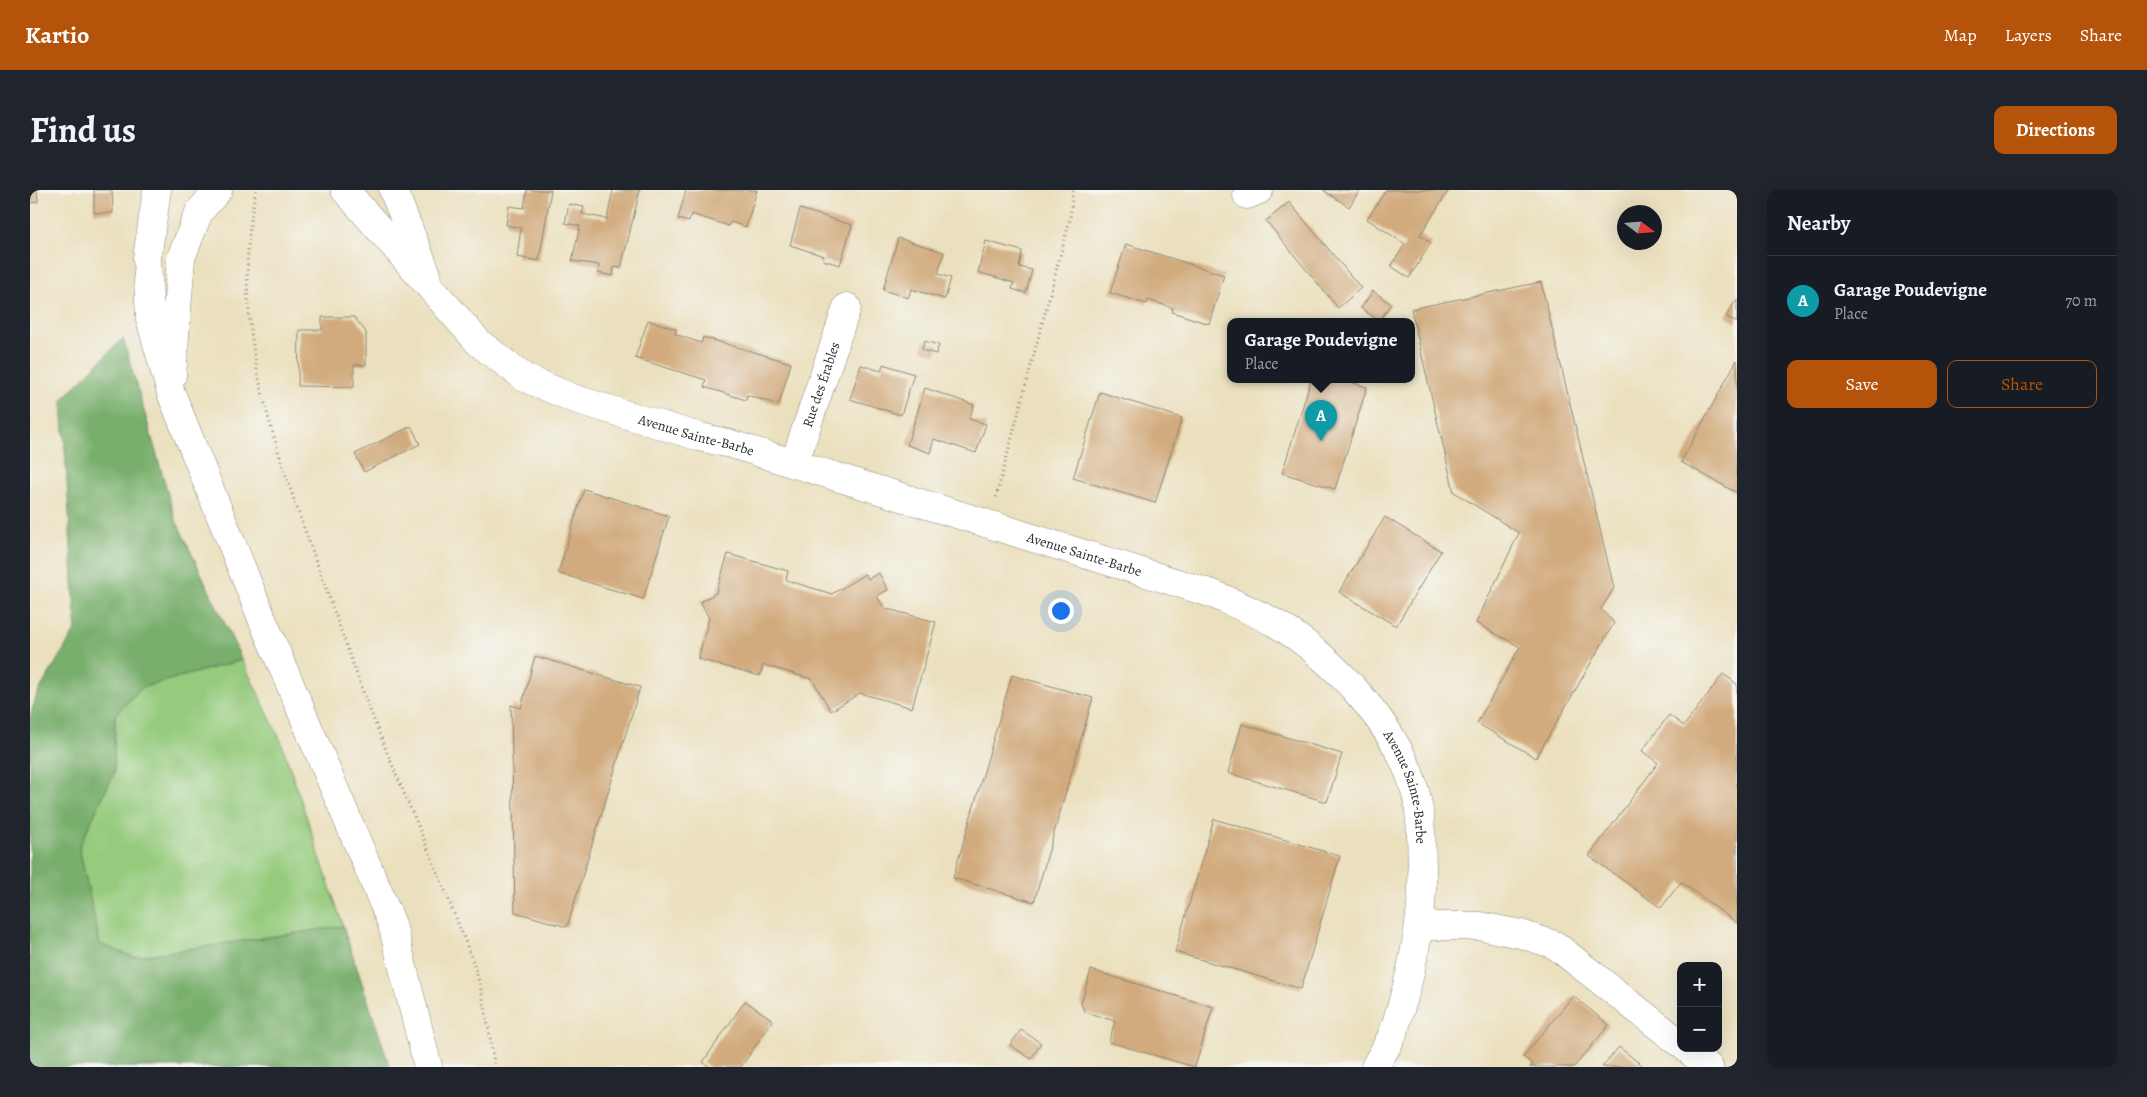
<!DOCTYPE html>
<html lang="en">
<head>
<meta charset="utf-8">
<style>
  :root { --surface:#171b24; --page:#20242c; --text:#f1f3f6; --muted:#9ea1a6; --line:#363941; --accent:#b45309 }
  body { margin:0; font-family:Alegreya,serif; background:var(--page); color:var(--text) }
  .controls { position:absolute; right:15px; bottom:15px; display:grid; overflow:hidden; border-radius:10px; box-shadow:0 5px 20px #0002 }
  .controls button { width:45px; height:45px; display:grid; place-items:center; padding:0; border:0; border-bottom:1px solid var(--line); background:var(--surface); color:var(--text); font:25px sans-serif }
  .compass { position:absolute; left:1587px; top:15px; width:45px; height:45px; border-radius:50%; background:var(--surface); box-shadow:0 5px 20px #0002; rotate:106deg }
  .you { position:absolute; left:1030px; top:420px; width:18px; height:18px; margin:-12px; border:4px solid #fff; border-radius:50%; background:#1a73e8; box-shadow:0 0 0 8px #1a73e833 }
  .badge { display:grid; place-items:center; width:32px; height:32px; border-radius:50%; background:var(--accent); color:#fff; font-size:16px; font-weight:700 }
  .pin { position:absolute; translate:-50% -41px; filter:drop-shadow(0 1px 2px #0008) }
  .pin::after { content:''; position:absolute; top:26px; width:18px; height:15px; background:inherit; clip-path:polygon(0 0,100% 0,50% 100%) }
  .popup { position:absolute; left:1197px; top:128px; width:188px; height:65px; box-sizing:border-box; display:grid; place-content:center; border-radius:10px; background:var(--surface); filter:drop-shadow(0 1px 4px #0005); font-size:16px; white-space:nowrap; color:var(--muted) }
  .popup b { font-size:19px; color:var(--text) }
  .popup::after { content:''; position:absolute; left:50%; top:100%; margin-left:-10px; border:10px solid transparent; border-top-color:var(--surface) }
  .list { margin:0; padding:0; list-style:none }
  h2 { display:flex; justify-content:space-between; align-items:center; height:65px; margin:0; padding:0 20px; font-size:21px }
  h2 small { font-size:16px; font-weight:400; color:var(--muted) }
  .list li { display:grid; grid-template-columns:32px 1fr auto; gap:15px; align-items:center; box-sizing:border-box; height:90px; padding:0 20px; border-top:1px solid var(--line) }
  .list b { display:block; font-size:19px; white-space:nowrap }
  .list p { margin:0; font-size:16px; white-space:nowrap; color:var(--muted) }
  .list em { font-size:16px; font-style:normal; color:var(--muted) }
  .actions { display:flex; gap:10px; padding:15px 20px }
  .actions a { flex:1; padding:11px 0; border:1px solid var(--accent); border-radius:10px; text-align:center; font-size:18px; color:var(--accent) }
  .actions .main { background:var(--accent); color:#fff }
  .map { position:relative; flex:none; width:1707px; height:877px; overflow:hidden; border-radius:10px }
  header { display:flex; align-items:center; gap:30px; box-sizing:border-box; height:70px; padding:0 25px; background:var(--accent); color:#fff }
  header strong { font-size:24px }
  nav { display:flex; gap:28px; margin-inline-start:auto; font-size:18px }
  .intro { display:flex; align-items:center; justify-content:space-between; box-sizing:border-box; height:120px; padding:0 30px }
  h1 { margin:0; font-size:35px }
  .button { padding:12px 22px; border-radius:10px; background:var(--accent); color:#fff; font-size:18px; font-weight:700 }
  main { display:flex; gap:30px; padding:0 30px }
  aside { flex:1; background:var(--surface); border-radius:10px; box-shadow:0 5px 20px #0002 }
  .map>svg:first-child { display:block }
</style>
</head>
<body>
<header>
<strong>Kartio</strong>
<nav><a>Map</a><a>Layers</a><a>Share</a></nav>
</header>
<div class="intro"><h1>Find us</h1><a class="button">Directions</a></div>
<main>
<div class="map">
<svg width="1707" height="877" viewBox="0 0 1707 877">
  <rect width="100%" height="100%" fill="#f6f6f2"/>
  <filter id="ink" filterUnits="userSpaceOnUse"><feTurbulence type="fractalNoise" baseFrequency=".02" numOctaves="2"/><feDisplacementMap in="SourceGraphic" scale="10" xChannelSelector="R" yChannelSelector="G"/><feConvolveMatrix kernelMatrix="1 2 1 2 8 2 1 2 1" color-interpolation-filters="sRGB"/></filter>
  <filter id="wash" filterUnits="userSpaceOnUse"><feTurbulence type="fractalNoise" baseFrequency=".0096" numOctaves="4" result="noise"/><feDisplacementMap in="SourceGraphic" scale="20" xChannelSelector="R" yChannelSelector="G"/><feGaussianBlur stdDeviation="1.12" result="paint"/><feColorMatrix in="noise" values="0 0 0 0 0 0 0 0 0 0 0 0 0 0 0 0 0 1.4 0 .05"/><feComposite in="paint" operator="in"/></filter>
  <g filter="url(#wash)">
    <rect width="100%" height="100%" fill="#ebe0be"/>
    <path fill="#95cb7d" stroke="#607b54" d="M212 470 251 551 313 736 103 767 70 754 49 657 84 583 85 525 113 497Z"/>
    <path fill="#78af6c" stroke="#526d4c" d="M93 148 145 328 212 470 113 497 85 525 84 583 49 657 70 754 104 767 313 736 360 877H0V527L7 504 46 439 32 210Z"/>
    <g id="blocks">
      <path fill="#d1aa7d" d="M0 0H7L8 12 0 13Z
        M64 0H82L83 23H64Z
        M497 0H521L509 71 487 67 491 38 476 35 479 16 494 18Z
        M583 0H610L591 78 584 77 583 86 568 83 569 75 542 71 550 36 535 33 539 14 554 17 552 24 577 29Z
        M656 0H727L716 37 700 32 699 36 661 24 659 32 648 29Z
        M1293 0H1330L1319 17Z
        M1356 0H1419L1390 45 1401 53 1379 88 1361 76 1375 54 1337 29Z
        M1259 12 1331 98 1308 118 1236 31Z
        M770 19 822 35 810 75 793 70 794 66 760 55Z
        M868 48 914 62 908 84 921 88 915 109 881 99 878 108 853 100Z
        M956 51 992 61 989 77 1002 80 996 103 982 99 984 93 948 82Z
        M1096 54 1194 85 1179 134 1142 122 1143 118 1118 110 1117 114 1080 103Z
        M1511 92 1584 398 1571 419 1584 433 1506 568 1447 533 1490 457 1446 433 1489 343 1424 302 1381 119Z
        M1343 101 1361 114 1349 131 1331 118Z
        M1707 109V133L1696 126Z
        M292 127H324L336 142V175H324V197L268 196 269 140H292Z
        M618 130 646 139 645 144 671 153 673 147 761 173 749 215 717 205 716 210 674 197 676 190 605 168Z
        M894 151 909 155 906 164 892 160Z
        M1707 170V303L1651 272Z
        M853 174 884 184 871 225 820 209 831 175 851 181Z
        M1281 190H1314L1337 197 1305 299 1252 283Z
        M895 198 944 215 939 229 956 234 946 263 904 249 900 263 877 255Z
        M1070 202 1152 228 1125 313 1043 288Z
        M381 236 390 254 334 282 325 264Z
        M554 299 639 326 613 409 528 383Z
        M1355 327 1411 361 1366 436 1309 402Z
        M698 364 758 381 756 390 802 404 835 384 838 389 849 383 858 400 847 406 854 418 906 432 882 518 830 503 801 521 782 489 733 475 730 486 668 469 679 428 670 412 686 403Z
        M505 466 610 497 537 737 485 722 481 515 491 518Z
        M1693 484 1707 494V733L1651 692 1631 718 1559 666 1628 573 1612 561 1639 525 1654 536Z
        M982 485 1063 508 1004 712 923 688Z
        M1212 534 1312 564 1297 612 1198 583Z
        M1184 629 1310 666 1271 799 1145 762Z
        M1061 780 1183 817 1165 877 1079 852 1085 831 1055 822 1051 814Z
        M1543 806 1579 835 1544 877H1500L1503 874 1493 867Z
        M715 811 743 830 711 877H680L673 872Z
        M991 840 1011 853 1001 869 980 855Z
        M1589 857 1614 877H1572Z"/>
    </g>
  </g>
  <g filter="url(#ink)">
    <use href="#blocks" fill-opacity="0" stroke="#8b8674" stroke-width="1"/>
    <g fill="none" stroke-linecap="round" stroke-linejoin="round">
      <g stroke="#8b8674" stroke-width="29">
        <g id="minor">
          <path id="s1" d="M315 0 449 153 495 188 545 209 670 247 701 254 1183 404C1203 413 1225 422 1245 433 1302 466 1371 540 1386 605 1392 628 1391 653 1392 676 1394 722 1385 767 1373 811 1369 821 1367 833 1363 843 1358 855 1351 866 1345 877"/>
          <path d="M363 0 397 84"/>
          <path d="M1217 5 1229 0"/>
          <path id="s2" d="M764 274 817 117"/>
          <path d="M1389 736H1450L1491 744 1525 755 1651 854"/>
          <path d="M1656 858 1679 877"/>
        </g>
      </g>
      <g stroke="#8b8674" stroke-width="29">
        <path id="major" d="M127 0 117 68 120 129 141 203 233 431 362 734 398 877
          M142 186 151 68 169 22 188 0"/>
      </g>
      <path stroke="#8b8674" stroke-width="3" stroke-dasharray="1 4" stroke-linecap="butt" d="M226 0C198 128 242 250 285 368 308 431 329 494 354 555 377 612 403 668 425 726 434 748 444 772 450 795 457 822 460 850 465 877
        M966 307 1040 29 1043 0"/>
      <use href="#minor" stroke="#fff" stroke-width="28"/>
      <use href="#major" stroke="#fff" stroke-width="28"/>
    </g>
  </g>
  <g text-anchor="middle" stroke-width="5" stroke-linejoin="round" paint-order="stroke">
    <g font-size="14" fill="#2b2b2b" stroke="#f6f6f2">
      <text dy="5" stroke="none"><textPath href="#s2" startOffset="84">Rue des Érables</textPath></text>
      <text dy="5" stroke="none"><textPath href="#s1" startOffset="442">Avenue Sainte-Barbe</textPath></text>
      <text dy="5" stroke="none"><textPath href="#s1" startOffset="848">Avenue Sainte-Barbe</textPath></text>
      <text dy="5" stroke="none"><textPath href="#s1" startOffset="1268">Avenue Sainte-Barbe</textPath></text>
    </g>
  </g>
</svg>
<div class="controls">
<button>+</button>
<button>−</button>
</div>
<svg class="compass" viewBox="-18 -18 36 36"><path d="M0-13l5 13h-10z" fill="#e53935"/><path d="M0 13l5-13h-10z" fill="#9ea1a6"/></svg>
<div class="you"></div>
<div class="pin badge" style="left:1291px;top:251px;background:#0f9aa8">A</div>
<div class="popup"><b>Garage Poudevigne</b>Place</div>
</div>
<aside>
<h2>Nearby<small></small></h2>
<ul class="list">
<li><span class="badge" style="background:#0f9aa8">A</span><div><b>Garage Poudevigne</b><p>Place</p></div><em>70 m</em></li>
</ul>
<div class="actions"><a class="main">Save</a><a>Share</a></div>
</aside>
</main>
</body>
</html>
